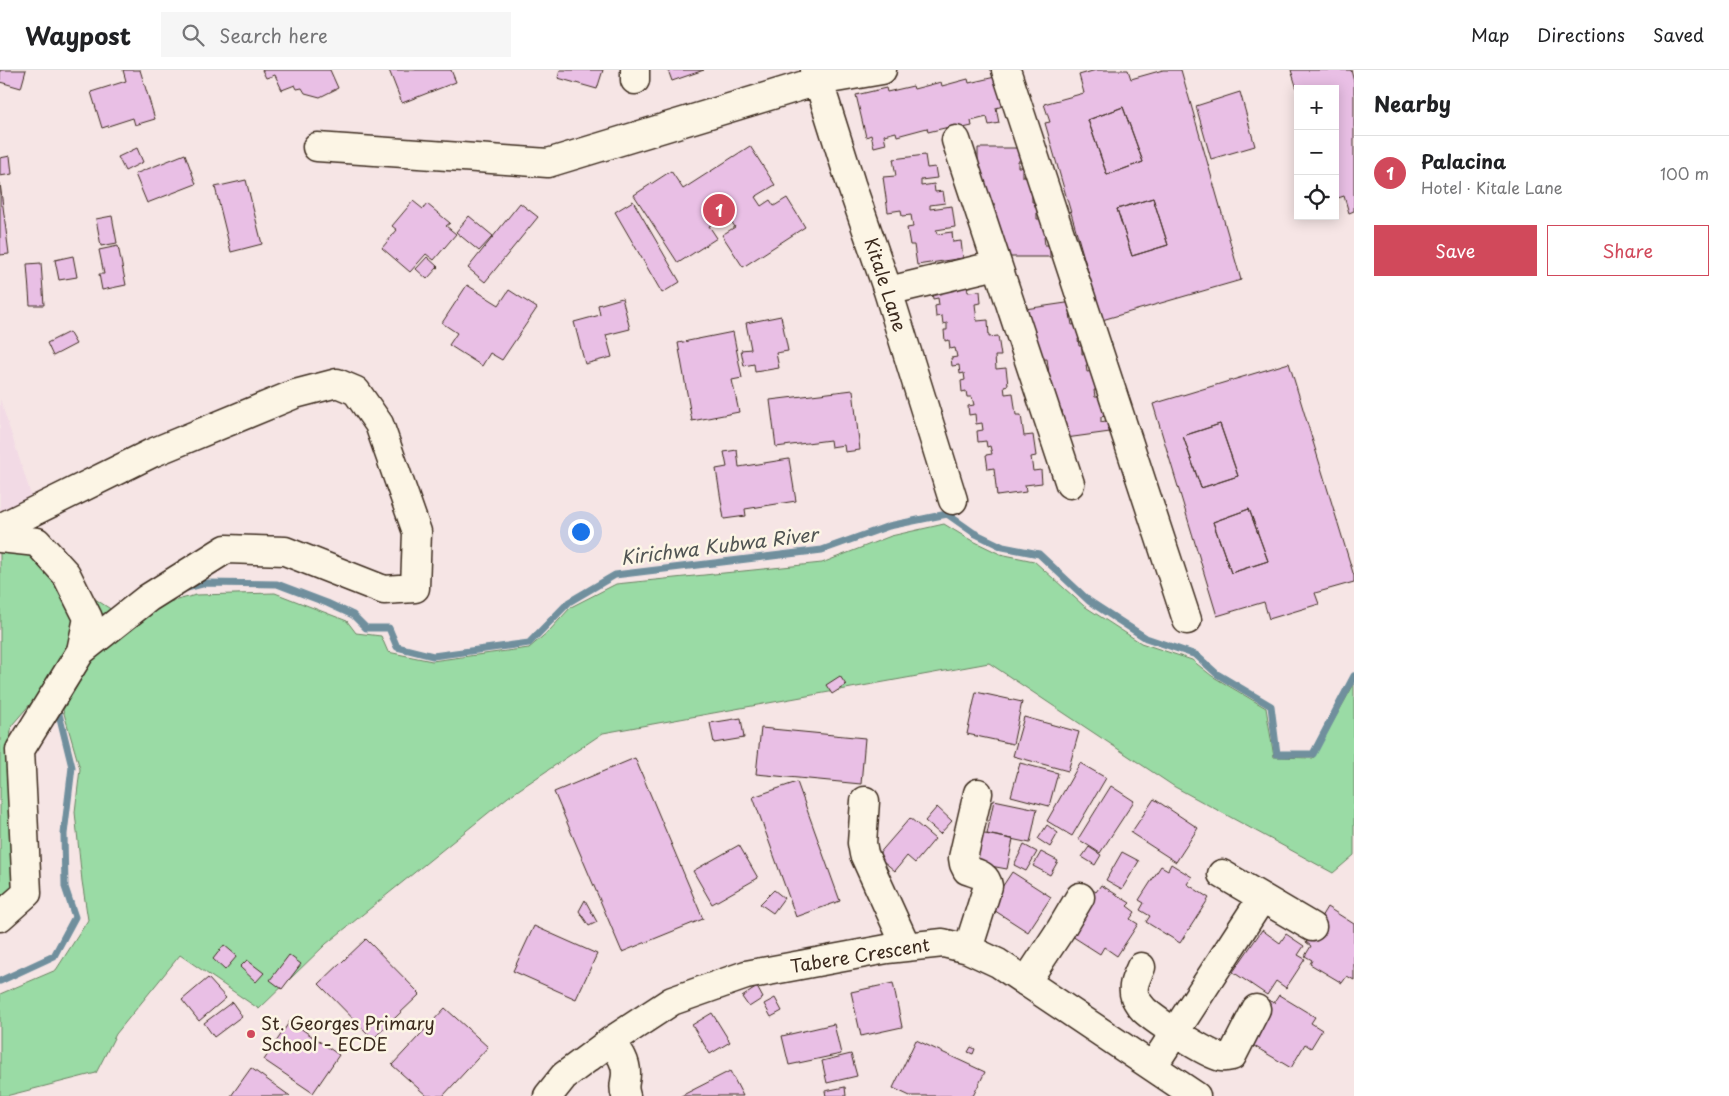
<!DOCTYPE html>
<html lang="en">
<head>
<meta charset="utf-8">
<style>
  :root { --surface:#fff; --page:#f6f6f6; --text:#202124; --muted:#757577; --line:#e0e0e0; --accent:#d1495b }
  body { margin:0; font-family:"Playpen Sans",sans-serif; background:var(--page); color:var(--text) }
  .controls { position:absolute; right:15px; top:15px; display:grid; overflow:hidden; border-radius:0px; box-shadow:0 2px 12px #0003 }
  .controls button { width:45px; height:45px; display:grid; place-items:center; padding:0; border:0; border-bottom:1px solid var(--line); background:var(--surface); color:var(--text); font:25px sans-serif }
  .you { position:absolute; left:580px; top:461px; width:18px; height:18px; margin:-12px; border:4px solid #fff; border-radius:50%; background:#1a73e8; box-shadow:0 0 0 8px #1a73e833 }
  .badge { display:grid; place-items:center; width:32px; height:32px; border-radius:50%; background:var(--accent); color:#fff; font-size:16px; font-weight:700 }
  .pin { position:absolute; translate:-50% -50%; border:2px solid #fff; box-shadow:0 1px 5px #0006 }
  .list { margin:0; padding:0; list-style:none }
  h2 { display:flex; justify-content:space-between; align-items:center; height:65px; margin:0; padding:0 20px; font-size:21px }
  h2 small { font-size:16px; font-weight:400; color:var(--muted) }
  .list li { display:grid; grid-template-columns:32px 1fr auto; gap:15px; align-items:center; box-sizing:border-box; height:75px; padding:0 20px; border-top:1px solid var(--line) }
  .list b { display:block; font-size:19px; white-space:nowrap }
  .list p { margin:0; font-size:16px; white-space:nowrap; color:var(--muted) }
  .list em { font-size:16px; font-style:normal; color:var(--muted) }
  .actions { display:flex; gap:10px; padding:15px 20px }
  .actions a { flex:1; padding:11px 0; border:1px solid var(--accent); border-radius:0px; text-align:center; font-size:18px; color:var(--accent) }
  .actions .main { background:var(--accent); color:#fff }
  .icon { flex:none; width:28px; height:28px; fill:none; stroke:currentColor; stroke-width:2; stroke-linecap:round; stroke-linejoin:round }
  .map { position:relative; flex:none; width:1354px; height:1026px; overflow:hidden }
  header { display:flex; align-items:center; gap:30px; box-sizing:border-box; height:70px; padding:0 25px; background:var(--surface); border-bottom:1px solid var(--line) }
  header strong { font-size:24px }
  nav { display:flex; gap:28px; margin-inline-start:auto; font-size:18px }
  .search { width:350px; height:45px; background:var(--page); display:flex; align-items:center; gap:12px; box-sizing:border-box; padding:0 18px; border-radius:0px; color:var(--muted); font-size:19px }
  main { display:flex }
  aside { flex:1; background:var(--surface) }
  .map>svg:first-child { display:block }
</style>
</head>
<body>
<header>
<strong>Waypost</strong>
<div class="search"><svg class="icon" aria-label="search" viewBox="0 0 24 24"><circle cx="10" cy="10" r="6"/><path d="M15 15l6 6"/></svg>Search here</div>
<nav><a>Map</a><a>Directions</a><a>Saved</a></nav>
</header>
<main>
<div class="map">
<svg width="1354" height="1026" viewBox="0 0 1354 1026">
  <rect width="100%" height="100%" fill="#f6e5e5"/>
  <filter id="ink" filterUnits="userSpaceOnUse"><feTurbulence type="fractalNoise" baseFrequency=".02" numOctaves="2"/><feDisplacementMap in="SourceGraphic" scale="10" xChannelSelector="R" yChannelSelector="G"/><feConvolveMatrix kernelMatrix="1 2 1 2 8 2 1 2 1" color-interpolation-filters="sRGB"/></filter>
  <g filter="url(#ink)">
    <path fill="#f2dae5" d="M0 329 33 431 0 447Z"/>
    <path fill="#9adba5" stroke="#6a8262" d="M944 454 967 468 1000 484 1034 491 1084 536 1141 573 1192 590 1212 606 1266 638 1274 687 1313 688 1354 614V785L1333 803 1175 717 989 593 603 663 508 727 326 874 259 939 180 885 116 964 96 1003 6 1026H0V924L56 900 88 850 82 811 75 742 80 699 63 640 93 589 154 536 196 525 275 523 347 551 356 563 381 566 388 582 432 591 529 578 549 561 571 537 616 514 822 493 891 466Z
      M7 472 112 540 12 655 6 688 18 823 0 846V475Z"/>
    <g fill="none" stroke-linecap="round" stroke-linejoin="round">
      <path stroke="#6f8f9d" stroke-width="7" d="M183 519 206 513 277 514 327 533 353 545 366 558H389L397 577 433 586 529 573 569 532 615 505 822 480 889 456 947 444 974 463 1003 477 1039 484 1089 531 1146 568 1196 585 1217 604 1271 636 1277 684H1313L1354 606
        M0 911 54 886 75 847 65 817 64 764 72 697 57 636"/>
    </g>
    <path fill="#e9bfe5" stroke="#3b2a1e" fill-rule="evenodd" d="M0 0H26L21 18 0 12Z
      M123 0H140L155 49 135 55 133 48 102 58 91 22 126 11Z
      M262 0H330L338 18 320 27 305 23 302 18 297 19 295 15 282 20 275 5 266 8Z
      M389 0H451L456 12 402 33Z
      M560 0H603L597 19 558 8Z
      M668 0H704L672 11Z
      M1096 0H1128L1131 9 1163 0H1181L1241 210 1102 250 1045 53 1050 52 1044 34 1084 23 1079 5ZM1123 37 1143 92 1107 105 1088 50ZM1153 128 1168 175 1132 186 1117 139Z
      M1291 0H1351L1354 12V141L1349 143 1344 126 1335 129V19H1298V22Z
      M995 7 1003 36 996 38 999 53 989 55 987 47 971 51 972 56 954 60 953 56 928 62 927 58 897 66 896 62 884 65 886 74 874 77 871 65 866 67 856 25 886 18 887 22 913 16 914 19 941 12 942 16 968 9 969 13Z
      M1240 22 1255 76 1211 89 1196 36Z
      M1123 37 1143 92 1107 105 1088 50Z
      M750 76 775 115 755 127 761 136 770 130 774 136 787 128 805 157 743 197 722 165 735 157 727 145 709 156 717 168 678 193 634 125 671 101 683 119Z
      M137 78 143 92 125 101 118 87Z
      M978 78H1022V91H1018V97H1022V106H1032V132H1037V149H1049L1048 167H1044L1045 175H1050V187H1002V161H995V135H985V112H978Z
      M185 84 196 114 147 133 135 104Z
      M925 85 927 98 935 97 937 108 921 110V116L934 114 935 122 943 121 945 133 930 135V139L952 136 955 157 936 160 937 164 952 162 953 172 961 171 963 188 917 195 914 175H910L907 158 913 157 911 145 902 146 901 140 888 142 883 107 896 106 893 89Z
      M10 86 12 104 0 106V88Z
      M246 110 262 174 231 182 215 117Z
      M0 113 9 184 0 185Z
      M1153 128 1168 175 1132 186 1117 139Z
      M413 131 423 139 427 134 450 153 446 156 456 164 434 190 426 184 410 202 382 178 397 160 392 156Z
      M633 131 680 212 662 223 615 142Z
      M520 133 538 147 485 212 468 198Z
      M112 146 117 173 101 176 96 149Z
      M469 146 493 166 479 181 456 162Z
      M118 176 126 215 102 220 99 204H104L99 180Z
      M73 186 77 207 59 210 55 190Z
      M427 187 438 197 427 209 416 199Z
      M41 193 44 235H30L27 194Z
      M966 211 968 222 980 221 981 233 975 234 977 251 988 250 989 267 998 266 1001 286H995L996 299 1006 298 1008 315 1004 316 1005 324 1013 323 1016 345H1021L1024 366 1033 365 1036 386 1031 387 1033 401 1041 400 1042 413 1025 415 1026 422 997 426 994 398 988 399 986 385 992 384 990 376 987 377 986 371 978 372 977 361 983 360 982 353 976 354 975 344 969 345 968 336 974 335 972 327H967L966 321 962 322 961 311 965 310 964 303 960 304 959 295 952 296 951 288 957 287 955 278 950 279 949 270 945 271 944 260H947V253L943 254 942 246 936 247 935 236 939 235 938 228 933 229 931 215Z
      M467 215 499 235 509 220 537 238 502 290 490 283 482 296 449 275 457 263 442 253Z
      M622 228 630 259 606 265 612 287 585 294 574 252 600 245 598 235Z
      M1073 232 1074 243 1070 244 1072 255 1079 254 1080 268 1078 269 1079 276H1082V284L1090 283 1092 295H1086L1087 302 1098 300 1100 320H1094L1095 327H1099L1100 333 1107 332 1109 345 1101 347V352L1109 350 1110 362 1066 368 1062 340 1054 342 1047 289 1036 290 1025 239Z
      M781 246 788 281 776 283 779 298 755 302 754 294 744 296 741 280 751 279 746 253Z
      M69 262 76 274 53 286 47 273Z
      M733 262 742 308 732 310 739 342 692 351 678 273Z
      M1289 293 1354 506V512L1315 523 1319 534 1269 549 1264 532 1217 546 1153 334ZM1220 354 1238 406 1201 418 1183 366ZM1249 439 1268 491 1231 503 1213 452Z
      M853 320 860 380 845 382 844 375 831 377 830 370 776 377 770 330Z
      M1220 354 1238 406 1201 418 1183 366Z
      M737 380 739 397 789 389 796 431 745 439 746 446 724 449 716 399 727 397 724 382Z
      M1249 439 1268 491 1231 503 1213 452Z
      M840 606 846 615 832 624 826 615Z
      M976 622 1022 632 1013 674 967 664Z
      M1024 647 1079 662 1068 701 1013 686Z
      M741 648 744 668 714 673 710 653Z
      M761 658 865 668 861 714 756 704Z
      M635 688 703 849 622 882 554 722Z
      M1020 693 1058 703 1049 736 1011 726Z
      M1080 693 1106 708 1072 766 1047 751Z
      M797 712 840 831 796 847 753 727Z
      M1111 716 1134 731 1100 783 1078 769Z
      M1154 729 1198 758 1176 792 1131 763Z
      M994 730 1037 739 1030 773 987 764Z
      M937 737 952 751 940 764 925 751Z
      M910 748 935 769 915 793 907 786 895 801 877 786Z
      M1047 755 1058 763 1050 777 1038 769Z
      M979 763 1013 769 1007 799 974 793Z
      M739 775 758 808 712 834 693 801Z
      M1024 775 1037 782 1026 801 1014 795Z
      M1089 777 1101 785 1095 795 1082 787Z
      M1041 782 1058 791 1050 805 1033 796Z
      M1122 782 1139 791 1122 819 1106 810Z
      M1171 794 1192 807 1187 814 1209 828 1180 873 1146 852 1150 846 1140 840 1144 833 1139 830 1161 796 1168 800Z
      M1012 802 1051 827 1028 862 989 837Z
      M1101 815 1130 833 1127 836 1135 842 1130 849 1138 854 1117 886 1104 877 1100 884 1061 859 1090 818 1096 822Z
      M774 820 784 828 773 843 760 834Z
      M585 830 597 852 589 856 579 841Z
      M1327 837 1354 854V910L1347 906 1342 913 1310 894 1312 890 1305 886 1311 876 1306 872Z
      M534 856 597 884 576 929 513 901Z
      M1262 860 1280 873 1286 864 1304 876 1298 885 1305 889 1286 918 1276 911 1267 925 1233 902Z
      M366 869 420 924 373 969 319 914Z
      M224 875 237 886 225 900 213 889Z
      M289 885 301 894 282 919 270 910Z
      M247 890 264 903 256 912 240 897Z
      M208 908 226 928 199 951 182 930Z
      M893 913 902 957 861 966 851 922Z
      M757 917 763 928 749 937 742 927Z
      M1279 925 1315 947 1311 953 1322 960 1311 978 1305 974 1291 998 1244 970 1268 930 1274 933Z
      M775 928 782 941 771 947 764 934Z
      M232 932 242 946 214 967 204 953Z
      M445 938 488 977 443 1026H427L392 995Z
      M712 943 730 972 710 984 692 955Z
      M290 951 339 985 313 1023 264 990Z
      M834 954 841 984 789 995 782 966Z
      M916 970 985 1002 973 1026H910L893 1018Z
      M971 977 975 979 973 984 968 982Z
      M851 984 857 1006 827 1013 822 991Z
      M251 998 290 1026H231Z
      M730 1001 743 1026H681Z
      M845 1017 846 1026H826L825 1021Z"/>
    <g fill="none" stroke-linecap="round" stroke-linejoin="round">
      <g stroke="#3b2a1e" stroke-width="31">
        <path id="minor" d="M815 0 851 114 888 221 953 430
          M1006 0 1187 550
          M635 10V0
          M956 70 1070 414
          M317 77 548 93 818 11 882 0
          M888 221 997 195
          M0 458 152 383 295 324 337 313 356 321 379 354 417 462 415 518 384 520 285 481 226 479 148 528 81 581 20 680 27 823 0 847
          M0 468 37 472 66 504 88 548 81 581
          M865 731 862 773 864 784 906 876
          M1222 804 1312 857
          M968 879 988 816C986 804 977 804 967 800L964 794 963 788 978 723
          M1141 897C1137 907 1131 916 1135 927 1137 931 1141 937 1144 940 1156 951 1206 984 1221 987 1225 988 1228 987 1232 986L1256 939
          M1026 912 1061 859 1080 827
          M611 971C618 981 626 990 626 1003 626 1013 622 1015 626 1026
          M1153 996 1262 828
          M548 1026 564 1006 611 971 672 931 746 905 887 879 943 873 968 879 998 893 1196 1026"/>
      </g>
      <use href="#minor" stroke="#fcf5e5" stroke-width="28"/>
    </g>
  </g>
  <circle fill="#d1495b" stroke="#fcf5e5" stroke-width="2" cx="251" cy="964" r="5"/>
  <g text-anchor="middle" stroke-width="5" stroke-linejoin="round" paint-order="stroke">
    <g font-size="18" fill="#3b2a1e" stroke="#fcf5e5">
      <text transform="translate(885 215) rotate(72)" y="6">Kitale Lane</text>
      <text transform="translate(860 886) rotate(-9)" y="6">Tabere Crescent</text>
    </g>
    <g font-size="18" fill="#3b2a1e" stroke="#fcf5e5" text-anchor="start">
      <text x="261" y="960">St. Georges Primary<tspan x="261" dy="21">School - ECDE</tspan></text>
    </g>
    <g font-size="19" font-style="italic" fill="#505453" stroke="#fcf5e5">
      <text transform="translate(719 476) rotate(-7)" y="7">Kirichwa Kubwa River</text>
    </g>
  </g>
</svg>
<div class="controls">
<button>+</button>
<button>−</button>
<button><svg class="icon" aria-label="locate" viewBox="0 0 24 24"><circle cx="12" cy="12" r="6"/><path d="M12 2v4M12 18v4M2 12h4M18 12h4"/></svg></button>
</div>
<div class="you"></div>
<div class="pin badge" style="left:719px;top:140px">1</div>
</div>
<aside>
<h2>Nearby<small></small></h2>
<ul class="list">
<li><span class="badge">1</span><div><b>Palacina</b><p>Hotel · Kitale Lane</p></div><em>100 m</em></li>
</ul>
<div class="actions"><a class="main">Save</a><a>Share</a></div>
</aside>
</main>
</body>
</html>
